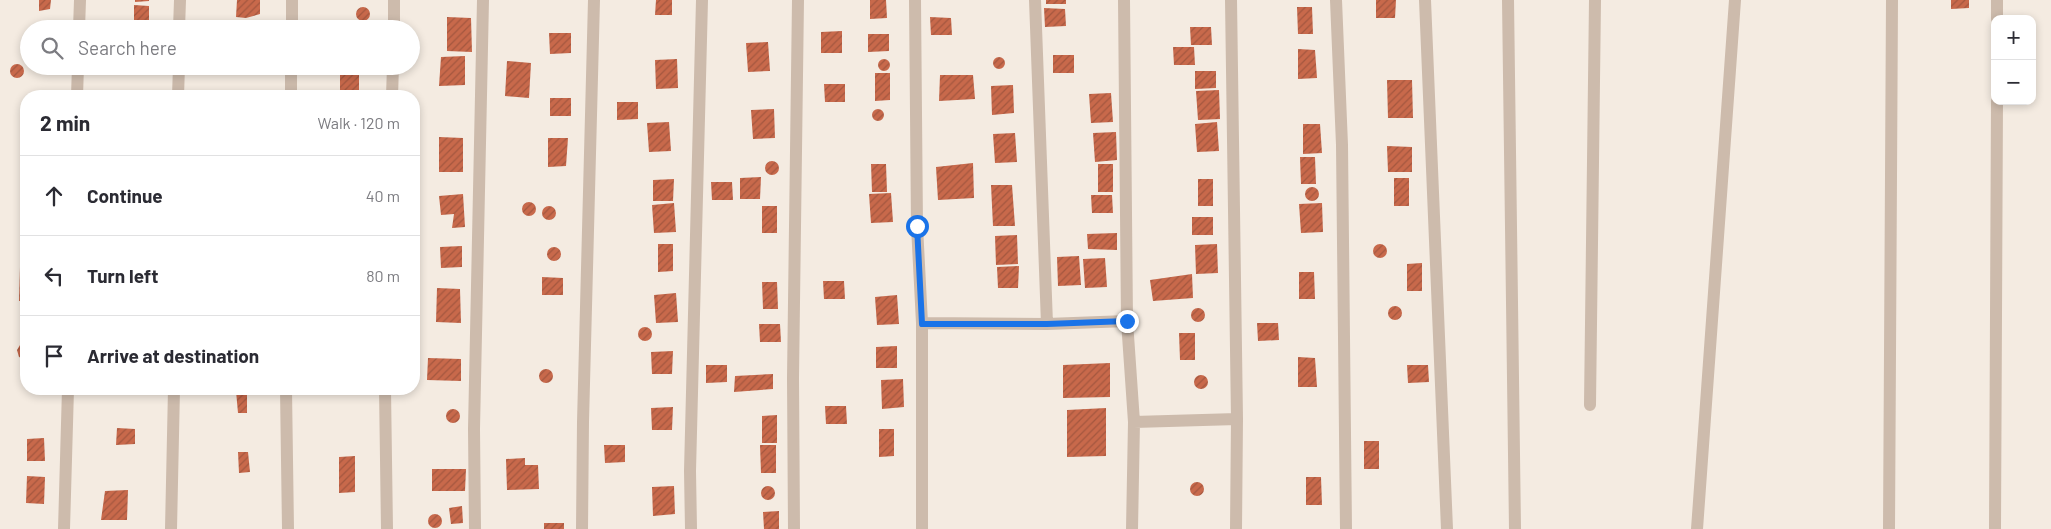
<!DOCTYPE html>
<html lang="en">
<head>
<meta charset="utf-8">
<style>
  :root { --surface:#fff; --page:#f2f2f3; --text:#2b2b33; --muted:#7c7c81; --line:#e1e1e2 }
  body { margin:0; font-family:Barlow,sans-serif; background:var(--page); color:var(--text) }
  .controls { position:absolute; right:15px; top:15px; display:grid; overflow:hidden; border-radius:10px; box-shadow:0 2px 8px #0003 }
  .controls button { width:45px; height:45px; display:grid; place-items:center; padding:0; border:0; border-bottom:1px solid var(--line); background:var(--surface); color:var(--text); font:25px sans-serif }
  .stop { position:absolute; width:15px; height:15px; margin:-11px; border:4px solid #1a73e8; border-radius:50%; background:#fff }
  .stop.end { background:#1a73e8; border-color:#fff; box-shadow:0 1px 5px #0008 }
  .list { margin:0; padding:0; list-style:none }
  h2 { display:flex; justify-content:space-between; align-items:center; height:65px; margin:0; padding:0 20px; font-size:21px }
  h2 small { font-size:16px; font-weight:400; color:var(--muted) }
  .list li { display:grid; grid-template-columns:32px 1fr auto; gap:15px; align-items:center; box-sizing:border-box; height:80px; padding:0 20px; border-top:1px solid var(--line) }
  .list b { display:block; font-size:19px; white-space:nowrap }
  .list em { font-size:16px; font-style:normal; color:var(--muted) }
  .icon { flex:none; width:28px; height:28px; fill:none; stroke:currentColor; stroke-width:2; stroke-linecap:round; stroke-linejoin:round }
  .map { position:relative; flex:none; width:2051px; height:529px; overflow:hidden }
  .search { position:absolute; background:var(--surface); box-shadow:0 2px 8px #0003; left:20px; top:20px; width:400px; height:55px; display:flex; align-items:center; gap:12px; box-sizing:border-box; padding:0 18px; border-radius:28px; color:var(--muted); font-size:19px }
  .panel { position:absolute; background:var(--surface); box-shadow:0 2px 8px #0003; left:20px; top:90px; width:400px; height:305px; border-radius:20px }
  .map>svg:first-child { display:block }
</style>
</head>
<body>
<div class="map">
<svg width="2051" height="529" viewBox="0 0 2051 529">
  <defs>
    <pattern id="building-hatch" width="6" height="6" patternUnits="userSpaceOnUse" patternTransform="scale(1.25)"><rect width="6" height="6" fill="#c8694b"/><path d="M-1 1l2-2M0 6l6-6M5 7l2-2" fill="none" stroke="#a4573f"/></pattern>
  </defs>
  <rect width="100%" height="100%" fill="#f4ebe1"/>
  <path fill="url(#building-hatch)" d="M39 0H51L50 9 39 11Z
    M135 0H149V1L135 2Z
    M237 0H260V14L246 18 236 17Z
    M656 0H672V15H655Z
    M870 0H886L887 18 870 19Z
    M1046 0H1066V4H1046Z
    M1376 0H1396L1395 18H1376Z
    M1951 0H1969V8L1951 9Z
    M134 5 149 6V21L134 23Z
    M1297 7H1312L1313 34H1298Z
    M356 14a7 7 0 1 1 14 0a7 7 0 1 1-14 0Z
    M1044 8 1065 9 1066 26 1045 27Z
    M447 17 471 18 472 52 447 51Z
    M930 17 951 18 952 35H931Z
    M1190 27H1211L1212 45H1191Z
    M842 31V53H821V32Z
    M549 33H571V53L550 54Z
    M868 34H889V51L868 52Z
    M768 42 770 71 748 72 746 43Z
    M1173 47H1194L1195 65H1174Z
    M1298 49 1315 50 1317 78 1298 79Z
    M1053 55H1074V73H1053Z
    M465 56V85L439 86 441 57Z
    M993 63a6 6 0 1 1 12 0a6 6 0 1 1-12 0Z
    M677 59 678 88 656 89 655 60Z
    M878 65a6 6 0 1 1 12 0a6 6 0 1 1-12 0Z
    M507 61 531 63 529 98 505 96Z
    M10 71a7 7 0 1 1 14 0a7 7 0 1 1-14 0Z
    M1195 71H1216V88L1195 89Z
    M359 72V94L340 93V73Z
    M875 73H890V100L875 101Z
    M940 75H973L975 99 939 101Z
    M1387 80H1412L1413 118H1388Z
    M824 84H845V102H825Z
    M1013 85 1014 113 992 115 991 86Z
    M1219 90 1220 119 1198 120 1196 91Z
    M1111 93 1113 122 1091 123 1089 94Z
    M550 98H571V116H550Z
    M617 102H638V119L617 120Z
    M774 109 775 138 753 139 751 110Z
    M872 115a6 6 0 1 1 12 0a6 6 0 1 1-12 0Z
    M669 122 671 151 649 152 647 123Z
    M1217 122 1219 151 1197 152 1195 124Z
    M1303 124H1320L1322 153 1303 154Z
    M1116 132 1117 160 1095 162 1093 133Z
    M1015 133 1017 162 995 163 993 134Z
    M439 137 463 138V172H439Z
    M548 138H568L566 166 548 167Z
    M1387 146 1412 147V172H1388Z
    M1300 157H1315L1316 184H1301Z
    M765 168a7 7 0 1 1 14 0a7 7 0 1 1-14 0Z
    M973 163 974 198 938 200 936 167Z
    M871 164H886L887 192H872Z
    M1098 164H1113V192H1098Z
    M761 177 760 199H740V178Z
    M1394 178H1409V206H1394Z
    M674 179 673 201H653V180Z
    M1198 179H1213V206H1198Z
    M711 182H732L733 200H712Z
    M991 185H1012L1015 226H993Z
    M1305 194a7 7 0 1 1 14 0a7 7 0 1 1-14 0Z
    M891 193 893 222 871 223 869 194Z
    M463 194 465 227 452 228 454 214 441 215 439 196Z
    M1091 195H1112L1113 213H1092Z
    M522 209a7 7 0 1 1 14 0a7 7 0 1 1-14 0Z
    M674 203 676 232 654 233 652 205Z
    M1322 203 1323 232 1301 233 1299 204Z
    M762 206H777V233H762Z
    M542 213a7 7 0 1 1 14 0a7 7 0 1 1-14 0Z
    M1192 217H1213V235H1192Z
    M1117 233V250L1088 249 1087 234Z
    M1017 235 1018 264 996 265 995 236Z
    M658 244H673V271L658 272Z
    M1217 244 1218 273 1196 274 1195 245Z
    M1373 251a7 7 0 1 1 14 0a7 7 0 1 1-14 0Z
    M462 246V267L441 268 440 247Z
    M547 254a7 7 0 1 1 14 0a7 7 0 1 1-14 0Z
    M1079 256 1081 285 1058 286 1057 257Z
    M1105 258 1107 287 1085 288 1083 259Z
    M1422 263V291H1407V264Z
    M1019 266 1018 288H998L997 267Z
    M20 267H26V301H19Z
    M1299 272H1314L1315 299H1299Z
    M1192 274 1193 298 1153 301 1150 280Z
    M542 277 563 278V295H542Z
    M823 281H844L845 299H824Z
    M762 282H777L778 309H763Z
    M437 288 460 289 461 323 436 322Z
    M676 293 678 322 656 323 654 295Z
    M897 295 899 324 877 325 875 297Z
    M1388 313a7 7 0 1 1 14 0a7 7 0 1 1-14 0Z
    M1191 315a7 7 0 1 1 14 0a7 7 0 1 1-14 0Z
    M1257 323H1278L1279 340 1258 341Z
    M759 324H780L781 342H760Z
    M638 334a7 7 0 1 1 14 0a7 7 0 1 1-14 0Z
    M1179 333H1195V360H1180Z
    M26 343V359H24L19 357 17 350 20 345Z
    M897 346V368H876V347Z
    M673 351 672 374H652L651 352Z
    M1298 357 1315 358 1317 387H1298Z
    M428 358 461 359V381L427 380Z
    M1110 363V397L1063 398V365Z
    M706 365H727V382L706 383Z
    M1407 365H1428L1429 382 1408 383Z
    M539 376a7 7 0 1 1 14 0a7 7 0 1 1-14 0Z
    M773 374V389L734 392 735 376Z
    M1194 382a7 7 0 1 1 14 0a7 7 0 1 1-14 0Z
    M903 379 904 407 882 409 881 380Z
    M247 390V413H238L236 391Z
    M825 406H846L847 424H826Z
    M673 407 672 430H652L651 408Z
    M1106 408V456L1067 457V410Z
    M446 416a7 7 0 1 1 14 0a7 7 0 1 1-14 0Z
    M777 415V443H762V416Z
    M117 428 135 429V444L116 445Z
    M879 429H894V456L879 457Z
    M44 438 45 461H27V439Z
    M1364 441H1379V469H1364Z
    M604 445H625V462L605 463Z
    M760 445H776V473H761Z
    M238 452H248L250 472 239 473Z
    M355 456V492L339 493V457Z
    M525 458V465H538L539 489 507 490 506 459Z
    M432 469H466L465 491H432Z
    M27 476 45 477 44 504 26 503Z
    M1306 477H1321L1322 505H1306Z
    M1190 489a7 7 0 1 1 14 0a7 7 0 1 1-14 0Z
    M674 486 675 514 653 516 652 487Z
    M761 493a7 7 0 1 1 14 0a7 7 0 1 1-14 0Z
    M128 490 127 520H101L105 491Z
    M462 506 463 523 451 524 449 508Z
    M779 511V529H764L763 512Z
    M428 521a7 7 0 1 1 14 0a7 7 0 1 1-14 0Z
    M544 523H564V529H544Z"/>
  <g fill="none" stroke-linecap="round" stroke-linejoin="round">
    <path stroke="#cdbbac" stroke-width="12" d="M915 0 917 226 922 323V529
      M1035 0 1047 324
      M1124 0 1127 321 1134 422 1132 529
      M1231 0 1237 419 1236 529
      M1336 0 1342 145 1346 529
      M1425 0 1447 529
      M1508 0 1515 529
      M1997 19V0
      M79 29 80 0
      M179 29 180 0
      M292 29V0
      M394 29V0
      M77 96 78 66
      M178 96 179 66
      M291 96V66
      M392 96 393 66
      M922 323 1047 324 1127 321
      M286 389 288 529
      M385 389 387 529
      M1590 405 1595 0
      M1134 422 1237 419
      M64 529 68 389
      M171 529 174 389
      M475 529 474 429 483 0
      M582 529 583 422 594 0
      M691 529 690 471 702 0
      M794 529 793 378 798 0
      M1697 529 1735 0
      M1889 529 1892 0
      M1995 529 1997 101"/>
  </g>
  <g fill="none" stroke-linecap="round" stroke-linejoin="round">
    <path stroke="#1a73e8" stroke-width="6" d="M917 226 922 324H1047L1127 321"/>
  </g>
</svg>
<div class="controls">
<button>+</button>
<button>−</button>
</div>
<div class="stop" style="left:917px;top:226px"></div>
<div class="stop end" style="left:1127px;top:321px"></div>
<div class="search"><svg class="icon" aria-label="search" viewBox="0 0 24 24"><circle cx="10" cy="10" r="6"/><path d="M15 15l6 6"/></svg>Search here</div>
<section class="panel">
<h2>2 min<small>Walk · 120 m</small></h2>
<ul class="list">
<li><svg class="icon" aria-label="ahead" viewBox="0 0 24 24"><path d="M12 20V5M6 11l6-6 6 6"/></svg><div><b>Continue</b></div><em>40 m</em></li>
<li><svg class="icon" aria-label="left" viewBox="0 0 24 24"><path d="M17 20v-9H6M10 6l-5 5 5 5"/></svg><div><b>Turn left</b></div><em>80 m</em></li>
<li><svg class="icon" aria-label="arrive" viewBox="0 0 24 24"><path d="M6 21V4h12l-3 4 3 4H6"/></svg><div><b>Arrive at destination</b></div></li>
</ul>
</section>
</div>
</body>
</html>
